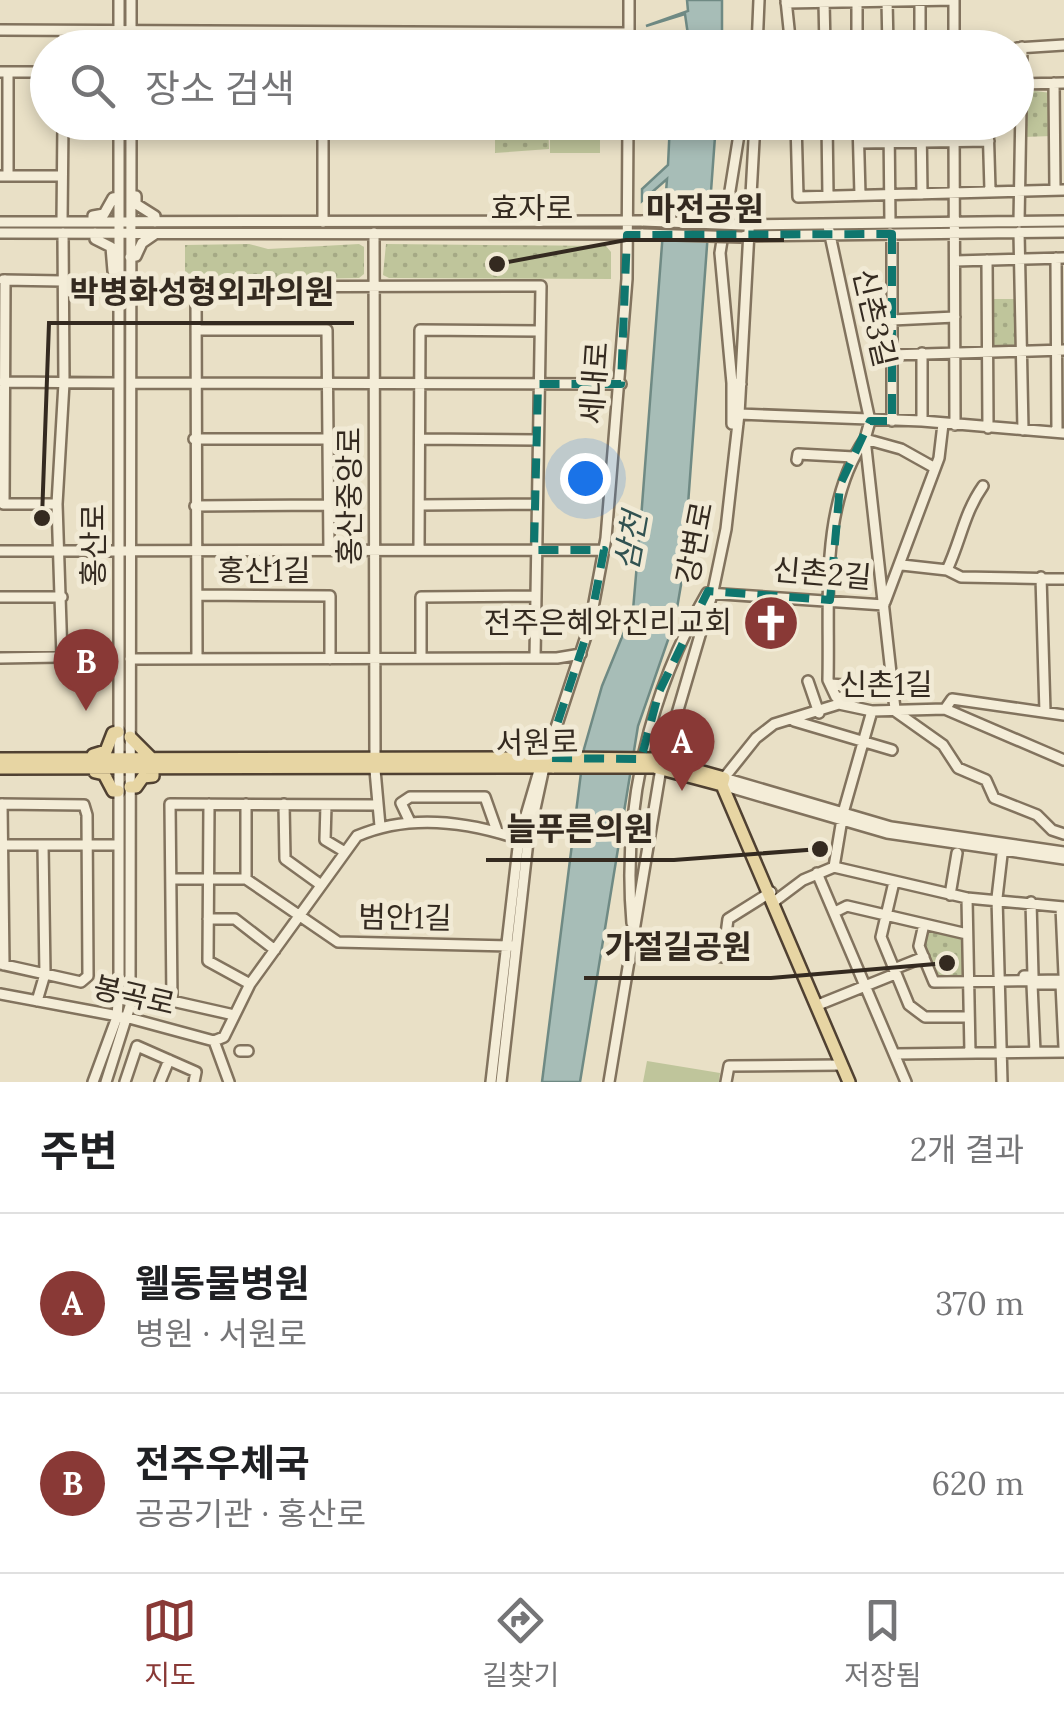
<!DOCTYPE html>
<html lang="ko">
<head>
<meta charset="utf-8">
<style>
  :root { --surface:#fff; --page:#f6f6f6; --text:#202124; --muted:#757577; --line:#e0e0e0; --accent:#893936 }
  body { margin:0; font-family:Lora,"Noto Sans KR",serif; background:var(--page); color:var(--text) }
  .you { position:absolute; left:585px; top:478px; width:35px; height:35px; margin:-25px; border:8px solid #fff; border-radius:50%; background:#1a73e8; box-shadow:0 0 0 15px #1a73e833 }
  .badge { display:grid; place-items:center; width:65px; height:65px; border-radius:50%; background:var(--accent); color:#fff; font-size:32px; font-weight:700 }
  .pin { position:absolute; translate:-50% -82px; filter:drop-shadow(0 2px 5px #0008) }
  .pin::after { content:''; position:absolute; top:52px; width:35px; height:30px; background:inherit; clip-path:polygon(0 0,100% 0,50% 100%) }
  .list { margin:0; padding:0; list-style:none }
  h2 { display:flex; justify-content:space-between; align-items:center; height:130px; margin:0; padding:0 40px; font-size:42px }
  h2 small { font-size:32px; font-weight:400; color:var(--muted) }
  .list li { display:grid; grid-template-columns:65px 1fr auto; gap:30px; align-items:center; box-sizing:border-box; height:180px; padding:0 40px; border-top:2px solid var(--line) }
  .list b { display:block; font-size:38px; white-space:nowrap }
  .list p { margin:0; font-size:32px; white-space:nowrap; color:var(--muted) }
  .list em { font-size:32px; font-style:normal; color:var(--muted) }
  .icon { flex:none; width:55px; height:55px; fill:none; stroke:currentColor; stroke-width:2; stroke-linecap:round; stroke-linejoin:round }
  .map { position:relative; flex:none; width:1064px; height:1082px; overflow:hidden }
  .search { position:absolute; background:var(--surface); box-shadow:0 5px 15px #0003; left:30px; right:30px; top:30px; height:110px; display:flex; align-items:center; gap:25px; box-sizing:border-box; padding:0 35px; border-radius:55px; color:var(--muted); font-size:38px }
  .sheet { height:490px; background:var(--surface) }
  nav { display:flex; justify-content:space-around; align-items:center; box-sizing:border-box; height:140px; border-top:2px solid var(--line); background:var(--surface); font-size:28px; color:var(--muted) }
  nav a { display:grid; justify-items:center; gap:5px }
  nav .on { color:var(--accent) }
  .map>svg:first-child { display:block }
</style>
</head>
<body>
<div class="map">
<svg width="1064" height="1082" viewBox="0 0 1064 1082">
  <defs>
    <pattern id="park-dots" width="8" height="8" patternUnits="userSpaceOnUse" patternTransform="scale(2.5)"><rect width="8" height="8" fill="#bfc59b"/><path d="M2 2h.1M6 6h.1" fill="none" stroke="#a5a985" stroke-width="1.8" stroke-linecap="round"/></pattern>
  </defs>
  <rect width="100%" height="100%" fill="#e9e0c6"/>
  <path fill="#bfc59b" d="M550 123H600V153H550Z
    M647 1061 720 1073 719 1082H643Z"/>
  <path fill="url(#park-dots)" d="M1026 90 1052 93V136L1024 137Z
    M495 123H548L549 149 495 153Z
    M249 244 268 249 359 244 364 247V274L359 278 185 281V245Z
    M386 244 606 246 611 252V279L389 278 383 275Z
    M993 299H1019L1020 345 994 346Z
    M924 924 967 934 969 981 934 982 919 946Z"/>
  <path fill="#a7bdb7" stroke="#6f8a84" stroke-width="2.5" d="M687 0H722V47H684L688 35 685 14 646 26 688 11Z
    M670 123H716L683 573 675 620 638 726 580 1082H542L584 749 602 686 633 610 639 540 617 550V544L640 532 667 179 642 201V189L668 165Z"/>
  <g fill="none" stroke-linecap="round" stroke-linejoin="round">
    <g stroke="#82735e" stroke-width="14">
      <path id="minor" d="M119 0V48
        M786 0 791 48
        M887 0 888 48
        M920 0V48
        M954 0V48
        M824 1 825 48
        M857 1V48
        M786 3 954 0
        M0 30 629 33
        M64 48V32
        M131 48V0
        M629 48V0
        M757 48 759 0
        M1017 48 1064 45
        M0 72H48
        M1054 83 1055 190
        M1019 84 1064 83
        M796 122 798 197 1064 190
        M827 122 828 196
        M858 122 860 195
        M889 122 890 224
        M921 122 922 194
        M954 122 955 425
        M988 122 990 190
        M317 131 489 132
        M859 143 989 141
        M0 176H62
        M8 176V72
        M136 196V204L155 216V222
        M0 222 643 221
        M62 222 63 122
        M93 222V216L104 214 113 198 119 197
        M323 222V131
        M1019 222 1022 47
        M747 225 1064 221
        M828 226 870 421 865 439 895 709
        M1019 232 1023 430
        M0 233 643 234
        M95 233V239L111 247 113 271 118 270
        M374 233 375 759
        M892 234V421
        M745 236 1064 232
        M130 257 136 256 142 243 155 234
        M1056 258 1057 432
        M987 260 988 428
        M955 261 1064 258
        M3 280 62 281
        M892 320 955 317
        M196 330H327L329 550
        M922 353V421
        M890 355 1064 350
        M3 382 119 383
        M131 383 621 384
        M732 383V424H738
        M741 384 732 383 720 253 741 122
        M739 414 922 421 1064 433
        M194 439H329
        M420 439 537 440
        M797 460 798 454 854 457
        M983 486C964 513 961 540 947 570L961 577 1064 579
        M3 504H57
        M4 504 5 280
        M421 505 536 504
        M195 506 329 505
        M419 550 420 330 540 331
        M0 551 604 550
        M902 565 947 570
        M1041 577 1045 712
        M197 595 330 596V659
        M0 597H62
        M885 602 939 458 943 424
        M62 657 57 504 64 383 63 233
        M421 657V597L535 596
        M0 658 119 656
        M130 659 557 658 581 654
        M197 659 196 291 198 287 541 286 535 658
        M808 681 819 713
        M830 684 857 686 858 698 836 697 828 680C830 601 819 507 865 439L901 449 935 468
        M945 709 952 699 1064 715
        M895 711 943 745 958 768 986 780 994 798 1037 815 1052 830 1064 834
        M794 721 892 750
        M1064 760 945 709 872 711 839 704 774 724 756 738 724 778 891 827 1064 852
        M375 770 380 826
        M722 785 887 833 1064 859
        M0 804 84 805 87 815 88 976 81 982 0 964
        M2 804 4 965
        M209 804 208 961 250 984
        M246 804V879
        M284 804 285 859 321 885
        M326 805 325 840 345 852
        M410 822 401 803 410 797H485L497 831
        M3 845H119
        M834 867 843 813 872 711
        M817 873 906 1082
        M171 879H246L338 942 515 946
        M894 882 881 937 909 1005 925 1017H969
        M950 895 957 853
        M967 898 970 1053
        M775 901 803 880 834 867 967 898 1064 907
        M1061 907 1064 975
        M835 912 847 906 967 934
        M208 919H235L275 950
        M632 923C622 808 649 692 707 593L884 605
        M924 924 919 946 934 982 1064 980
        M633 943 723 957 728 919 771 892
        M894 969 924 957
        M1024 976H1033L1031 902
        M0 994 129 1018 214 1041 229 1082
        M37 1001 45 974 43 845
        M818 1005 895 974
        M234 1015 172 1001 170 804 375 805
        M214 1041 224 1037 250 984 357 836C408 814 466 821 519 839
        M240 1051H248
        M1035 1052 1032 984H1061L1064 1047
        M895 1054 1064 1052
        M93 1082 117 1017 119 988V122
        M106 1082 130 1006 131 122
        M125 1082 137 1046 196 1072 194 1082
        M160 1082 169 1060
        M491 1082 519 839 541 764
        M501 1082 528 841 546 758 590 624 606 538 627 279 628 122
        M609 1082 661 768 713 591 726 529 739 414 755 122
        M726 1082 729 1066 842 1065
        M1002 1082 997 898 1003 846"/>
    </g>
    <g stroke="#504132" stroke-width="16">
      <path id="major" d="M130 737 152 759
        M93 755 106 751 113 733 118 732
        M0 759 556 758
        M656 759 724 778 722 785 849 1082
        M654 767 722 785
        M0 768 554 767
        M95 772 104 774 113 791H118
        M130 787H136L143 777 153 776V770"/>
    </g>
    <use href="#minor" stroke="#f4edd8" stroke-width="9"/>
    <use href="#major" stroke="#e7d5a3" stroke-width="11"/>
    <g stroke="#82735e" stroke-width="14" stroke-linecap="butt">
      <path id="minor-bridge" d="M643 221 744 225
        M643 234 742 237"/>
    </g>
    <g stroke="#504132" stroke-width="16" stroke-linecap="butt">
      <path id="major-bridge" d="M556 758 656 759
        M554 767H654"/>
    </g>
    <use href="#minor-bridge" stroke="#f4edd8" stroke-width="9"/>
    <use href="#major-bridge" stroke="#e7d5a3" stroke-width="11"/>
  </g>
  <path fill="none" stroke="#0f766e" stroke-width="8" stroke-dasharray="20 12" stroke-linejoin="round" d="M892 234V421H870L840 485 830 600 708 591 659 692 641 759 546 758 590 624 604 550H534L538 384H621L627 235Z"/>
  <defs>
    <g id="church-disc" transform="scale(2.875)"><circle r="9.5" fill="#893936" stroke="#f1ead5"/><path d="M-1.2-6h2.4v3.5h3.3v2.4h-3.3V6h-2.4V-.1h-3.3v-2.4h3.3Z" fill="#fff"/></g>
  </defs>
  <g fill-rule="evenodd">
    <use href="#church-disc" x="771" y="623"/>
  </g>
  <g text-anchor="middle" stroke-width="10" stroke-linejoin="round" paint-order="stroke">
    <g font-size="30" fill="#342a20" stroke="#f1ead5">
      <text x="532" y="219">효자로</text>
      <text transform="translate(874 318) rotate(77)" y="10">신촌3길</text>
      <text transform="translate(595 383) rotate(-86)" y="10">세내로</text>
      <text transform="translate(350 496) rotate(-90)" y="10">홍산중앙로</text>
      <text transform="translate(695 543) rotate(-79)" y="10">강변로</text>
      <text transform="translate(94 545) rotate(-90)" y="10">홍산로</text>
      <text x="264" y="581">홍산1길</text>
      <text transform="translate(822 574) rotate(5)" y="10">신촌2길</text>
      <text x="886" y="695">신촌1길</text>
      <text transform="translate(537 743) rotate(-1)" y="10">서원로</text>
      <text transform="translate(405 918) rotate(1)" y="10">범안1길</text>
      <text transform="translate(134 996) rotate(13)" y="10">봉곡로</text>
    </g>
    <g font-size="30" fill="#342a20" stroke="#f1ead5" text-anchor="end">
      <text x="732" y="633">전주은혜와진리교회</text>
    </g>
    <g font-size="32" font-style="italic" fill="#315251" stroke="#f1ead5">
      <text transform="translate(631 541) rotate(-80)" y="11">삼천</text>
    </g>
  </g>
  <path fill="none" stroke="#342a20" stroke-width="4" d="M497 264L626 240H784M42 518L49 323H354M820 849L674 860H486M947 963L771 978H584"/>
  <g fill="#342a20" stroke="#f1ead5" stroke-width="4">
    <circle cx="497" cy="264" r="10"/>
    <circle cx="42" cy="518" r="10"/>
    <circle cx="820" cy="849" r="10"/>
    <circle cx="947" cy="963" r="10"/>
  </g>
  <g font-size="32" text-anchor="middle" font-weight="bold" fill="#342a20" stroke="#f1ead5" stroke-width="10" stroke-linejoin="round" paint-order="stroke">
    <text x="705" y="220">마전공원</text>
    <text x="202" y="303">박병화성형외과의원</text>
    <text x="580" y="840">늘푸른의원</text>
    <text x="678" y="958">가절길공원</text>
  </g>
</svg>
<div class="you"></div>
<div class="pin badge" style="left:682px;top:791px">A</div>
<div class="pin badge" style="left:86px;top:711px">B</div>
<div class="search"><svg class="icon" aria-label="search" viewBox="0 0 24 24"><circle cx="10" cy="10" r="6"/><path d="M15 15l6 6"/></svg>장소 검색</div>
</div>
<section class="sheet">
<h2>주변<small>2개 결과</small></h2>
<ul class="list">
<li><span class="badge">A</span><div><b>웰동물병원</b><p>병원 · 서원로</p></div><em>370 m</em></li>
<li><span class="badge">B</span><div><b>전주우체국</b><p>공공기관 · 홍산로</p></div><em>620 m</em></li>
</ul>
</section>
<nav>
<a class="on"><svg class="icon" aria-label="map" viewBox="0 0 24 24"><path d="M3 6l6-2 6 2 6-2v14l-6 2-6-2-6 2zM9 4v14M15 6v14"/></svg>지도</a>
<a><svg class="icon" aria-label="directions" viewBox="0 0 24 24"><path d="M12 3l9 9-9 9-9-9zM9 14v-3h6M13 9l2 2-2 2"/></svg>길찾기</a>
<a><svg class="icon" aria-label="saved" viewBox="0 0 24 24"><path d="M7 4h10v16l-5-4-5 4z"/></svg>저장됨</a>
</nav>
</body>
</html>
